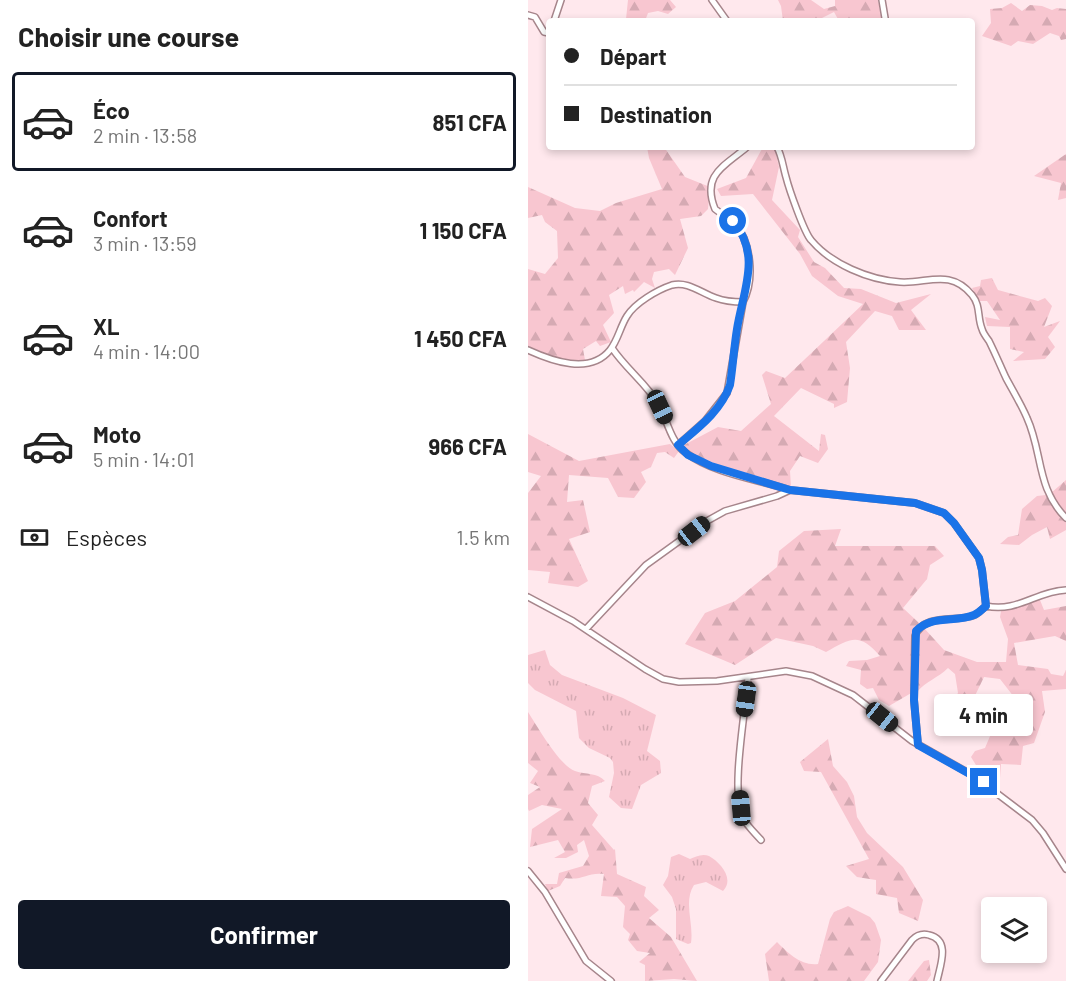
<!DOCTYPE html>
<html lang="fr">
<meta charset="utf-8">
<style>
:root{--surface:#fff;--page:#f6f6f6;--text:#222;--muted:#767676;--line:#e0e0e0;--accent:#111827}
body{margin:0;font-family:Barlow,sans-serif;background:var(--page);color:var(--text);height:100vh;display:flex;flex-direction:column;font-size:22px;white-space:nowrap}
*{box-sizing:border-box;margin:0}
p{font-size:20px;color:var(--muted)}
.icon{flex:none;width:33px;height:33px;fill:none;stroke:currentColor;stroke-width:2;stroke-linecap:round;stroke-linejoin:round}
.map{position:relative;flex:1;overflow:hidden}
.details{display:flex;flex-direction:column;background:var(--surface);width:528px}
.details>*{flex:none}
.top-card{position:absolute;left:18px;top:18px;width:429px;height:132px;border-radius:6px;box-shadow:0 3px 9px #0003;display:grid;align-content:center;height:132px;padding:0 18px;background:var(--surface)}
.tools{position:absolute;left:453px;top:897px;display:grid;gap:12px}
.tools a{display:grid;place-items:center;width:66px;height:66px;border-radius:6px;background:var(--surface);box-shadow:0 3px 9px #0003;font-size:30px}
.end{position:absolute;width:27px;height:27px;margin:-14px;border:8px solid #1a73e8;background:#fff;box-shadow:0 0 0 3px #fff}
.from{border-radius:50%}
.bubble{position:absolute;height:42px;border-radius:6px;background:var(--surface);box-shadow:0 3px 9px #0003;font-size:20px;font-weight:700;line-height:42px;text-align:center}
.car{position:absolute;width:18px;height:36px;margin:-18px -9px;border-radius:8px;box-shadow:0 0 4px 2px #0007;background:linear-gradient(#222 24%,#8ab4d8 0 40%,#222 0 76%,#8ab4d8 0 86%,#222 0)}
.top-card b{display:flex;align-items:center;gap:21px;height:57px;font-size:22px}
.top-card b+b{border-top:2px solid var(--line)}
.top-card i{width:15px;height:15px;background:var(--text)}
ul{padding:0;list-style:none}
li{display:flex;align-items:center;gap:18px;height:99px;margin:0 12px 9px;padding:0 6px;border:3px solid transparent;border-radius:6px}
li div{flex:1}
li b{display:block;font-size:22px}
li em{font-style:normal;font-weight:700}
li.active{border-color:var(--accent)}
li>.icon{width:54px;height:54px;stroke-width:1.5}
h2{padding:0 18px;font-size:27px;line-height:72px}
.pay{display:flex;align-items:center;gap:15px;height:66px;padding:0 18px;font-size:22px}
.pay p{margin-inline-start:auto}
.primary-button{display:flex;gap:12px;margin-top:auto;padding:12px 18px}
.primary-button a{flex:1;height:69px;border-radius:6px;background:var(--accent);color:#fff;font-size:24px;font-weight:700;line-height:69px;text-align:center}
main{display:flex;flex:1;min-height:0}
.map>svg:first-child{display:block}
.grass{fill:url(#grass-tufts)}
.forest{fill:url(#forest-firs)}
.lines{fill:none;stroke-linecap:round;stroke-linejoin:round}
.minor-casing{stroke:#a6858b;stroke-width:8}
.minor{stroke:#fff;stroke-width:5}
.route{stroke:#1a73e8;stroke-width:8}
</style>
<main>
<section class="details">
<h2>Choisir une course</h2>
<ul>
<li class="active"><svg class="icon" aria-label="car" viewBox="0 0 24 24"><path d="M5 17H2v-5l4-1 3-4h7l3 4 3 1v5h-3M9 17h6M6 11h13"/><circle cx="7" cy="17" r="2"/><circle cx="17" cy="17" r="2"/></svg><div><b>Éco</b><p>2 min · 13:58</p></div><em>851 CFA</em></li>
<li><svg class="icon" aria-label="car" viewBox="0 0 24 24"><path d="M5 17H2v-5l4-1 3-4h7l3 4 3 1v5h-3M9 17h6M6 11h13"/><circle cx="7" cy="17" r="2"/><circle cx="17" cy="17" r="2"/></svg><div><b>Confort</b><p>3 min · 13:59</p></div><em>1 150 CFA</em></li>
<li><svg class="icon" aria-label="car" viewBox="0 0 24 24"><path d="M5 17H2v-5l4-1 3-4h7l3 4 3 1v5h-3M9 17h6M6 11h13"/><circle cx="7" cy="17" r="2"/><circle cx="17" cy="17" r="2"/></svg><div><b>XL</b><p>4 min · 14:00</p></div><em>1 450 CFA</em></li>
<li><svg class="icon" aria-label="car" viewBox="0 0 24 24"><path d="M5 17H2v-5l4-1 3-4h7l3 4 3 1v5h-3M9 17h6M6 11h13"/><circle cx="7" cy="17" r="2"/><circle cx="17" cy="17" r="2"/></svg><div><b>Moto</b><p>5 min · 14:01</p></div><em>966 CFA</em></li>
</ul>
<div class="pay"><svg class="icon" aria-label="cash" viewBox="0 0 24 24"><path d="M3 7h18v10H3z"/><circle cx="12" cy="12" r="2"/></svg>Espèces<p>1.5 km</p></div>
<div class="primary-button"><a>Confirmer</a></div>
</section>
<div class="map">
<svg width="538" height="981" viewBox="0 0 538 981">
<defs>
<pattern id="grass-tufts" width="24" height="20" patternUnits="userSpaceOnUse" patternTransform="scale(1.5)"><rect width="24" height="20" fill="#f8c6d0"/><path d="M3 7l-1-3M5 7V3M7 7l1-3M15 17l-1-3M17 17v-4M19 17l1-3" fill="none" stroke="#d5aab3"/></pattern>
<pattern id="forest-firs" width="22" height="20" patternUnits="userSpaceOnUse" patternTransform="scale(1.5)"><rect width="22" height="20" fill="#f8c6d0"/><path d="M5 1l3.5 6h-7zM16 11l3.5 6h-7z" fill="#d5aab3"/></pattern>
</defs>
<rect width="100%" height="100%" fill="#ffe8ed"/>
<path class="grass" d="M17 650 22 665 34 675 95 698 128 715 119 751 132 761 133 773 113 785 104 809 93 808 81 797 86 773 85 762 82 758 61 748 51 738 48 711 7 690 0 683V655Z
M151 854 162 859C167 857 174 853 181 856 192 862 207 879 195 891L178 882 166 885C155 902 166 923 163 943L160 944 148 939V909L144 897 135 885 140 876 143 857Z"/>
<path class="forest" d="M100 0H142L148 7 140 14 130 11 120 13 117 21 98 19Z
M250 0H283L296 9 307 6V0H350L354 21H311L306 12 290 20 255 21 253 6Z
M483 3 494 11 502 5 514 6 524 10 529 8 538 9V39L533 40 531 36 522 33 505 44 490 41 483 46 454 36 463 23 462 9 474 8Z
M119 147H136L157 177 182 187 180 209 173 216 152 219 160 248 147 275 141 269 126 272 124 279 127 288 116 282 106 292 105 290 97 294 95 286 81 295 86 313 75 325 83 342 72 346 68 341 55 349 57 360H34L0 346V269L17 274 30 258 29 231 17 222 14 215 0 218V187L47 208 72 211 88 203 134 189 121 158Z
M235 147H242L247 150 251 167 244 200 272 230 270 237 286 262 297 268 316 288 333 289 368 303 403 294 383 310 398 330H371L364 316 347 311 318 342 322 368 319 402 306 408V404L273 388 246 416 291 451 293 434 297 435 300 449 290 463 272 456 262 471 263 487 205 471 160 452 156 445 190 427 213 431 243 404 234 375 238 371 257 378 335 304 310 296 284 276 272 254 225 194 193 196 189 189 218 178Z
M538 154V198L530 200 533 183 506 176Z
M464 278 470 290 510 301 517 298 524 306 516 327 532 321 520 337 527 347 517 359 485 361 496 352 482 349V327L459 326 457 317 472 320 459 301H452L444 288 452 286 453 280Z
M0 434 51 461 142 444 151 451 146 458 137 452 129 453 123 467 113 472 118 482 106 498 90 497 80 478 41 475 39 502 55 500 62 532 41 539 60 581 50 587 20 583 22 572 0 570V493L13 476 0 472Z
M538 480V514L530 506 523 493Z
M518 495 538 522V530L522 539 519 527 504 535 491 545 472 544 480 537 490 535 494 509 509 496Z
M313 529 307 546H407L416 556 402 565 399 579 375 608 391 623 384 635 385 692 361 706 351 700 345 688 339 689 332 684 333 670 318 666 321 661 339 660 352 656C331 632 323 638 298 652L285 646 248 638 207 665 157 644 177 613 207 601 249 567 251 551 276 531Z
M512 600 516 610 538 606V641L527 636 486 643 490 665 520 669 523 674 535 676 538 670V689L514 691 517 712 506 743 495 746 493 765 473 764 472 778 451 770 443 757 447 751 457 748 471 715 486 697 472 679 456 677 443 704 413 736 407 725 430 693 427 674 420 668C410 678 398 681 389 692V636L396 628 416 650 449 662H478L480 639 472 617 473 611Z
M0 712C9 726 32 766 47 771 58 775 69 772 77 781L64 786 60 803 70 815 64 825 86 850 87 849 89 874 118 887 116 896 131 910 121 918 143 937 169 981 146 979 117 981V965L111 962 122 953 109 951 100 940 102 934 95 927 97 906 89 897 73 896 76 874C59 872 55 881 37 878L32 886 20 891 17 884H29L31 873 55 866 61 856 56 840 49 845 50 852 38 858H26L37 852 30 840 2 847 4 829 34 809 14 805 1 811 0 809V795L12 787 2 783 10 771 0 763Z
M300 739 305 766 319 782 326 796 329 817 339 833 375 867 395 900 390 921 371 913 369 898 348 894V880L329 877 318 866 341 859 293 772 276 771 272 762Z
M320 906 342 917 347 923 353 940 350 962 336 981H241L237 954 249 942C260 953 273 966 290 964L302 919 306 912Z
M401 960 403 975 399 981H380L396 961Z"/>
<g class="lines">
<g class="minor-casing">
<path id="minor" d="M184 0 199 21
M354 0 357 18
M0 15 7 17 16 32 21 33
M26 21 33 0
M249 147C254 156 255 167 258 177 261 189 276 232 283 240 303 264 341 280 372 282 399 284 422 268 444 295 453 306 449 317 454 329 455 333 458 337 461 341 467 353 472 365 478 378 485 391 493 404 499 418 515 453 508 488 538 518
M84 348C98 369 118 383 131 405 139 420 143 443 158 453 187 474 228 479 262 490
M0 350C24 361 62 375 82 350 90 340 92 327 99 316 107 303 129 290 144 285 160 281 173 293 188 298 196 301 206 302 215 302 227 279 223 243 207 223 201 217 193 214 187 209 173 174 197 166 219 147
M150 445 177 421 199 393 215 302
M0 597 45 621 117 669 135 679 151 682 189 681 258 671 284 676 325 695 384 741 446 776 504 820 515 833 538 869
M58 629 118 565 179 521 197 511 249 496 262 490 387 503 416 513 426 523 451 558 454 570 458 606C489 613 509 591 538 590
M220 678C218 709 202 792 215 818 219 826 227 833 233 840
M390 745 386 700 387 636C396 612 430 623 447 615 451 613 454 609 458 606
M0 871 17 892 58 961 83 981
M353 981 384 940C389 935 394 933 401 935 423 940 412 966 409 981"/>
</g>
<use href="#minor" class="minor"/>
</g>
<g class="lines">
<path class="route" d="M205 221C234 255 215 291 209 329 206 347 205 366 202 385 193 411 170 428 150 445L160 455 183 466 262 490 387 503 416 513 426 523 451 558 454 570 458 606C454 609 451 613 446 615 428 623 404 614 388 631L386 700 390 745 456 782"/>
</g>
</svg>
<div class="tools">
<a><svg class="icon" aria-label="layers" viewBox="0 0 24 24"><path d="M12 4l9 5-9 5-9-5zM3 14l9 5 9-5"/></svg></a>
</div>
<i class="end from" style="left:205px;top:221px"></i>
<i class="end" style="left:456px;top:782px"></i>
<div class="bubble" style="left:406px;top:694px;width:99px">4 min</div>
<i class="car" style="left:132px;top:407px;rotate:155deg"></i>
<i class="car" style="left:166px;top:531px;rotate:52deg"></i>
<i class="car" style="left:218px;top:699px;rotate:188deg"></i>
<i class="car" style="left:354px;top:717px;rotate:129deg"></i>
<i class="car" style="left:213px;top:808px;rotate:355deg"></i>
<div class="top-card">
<b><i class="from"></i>Départ</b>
<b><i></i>Destination</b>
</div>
</div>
</main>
